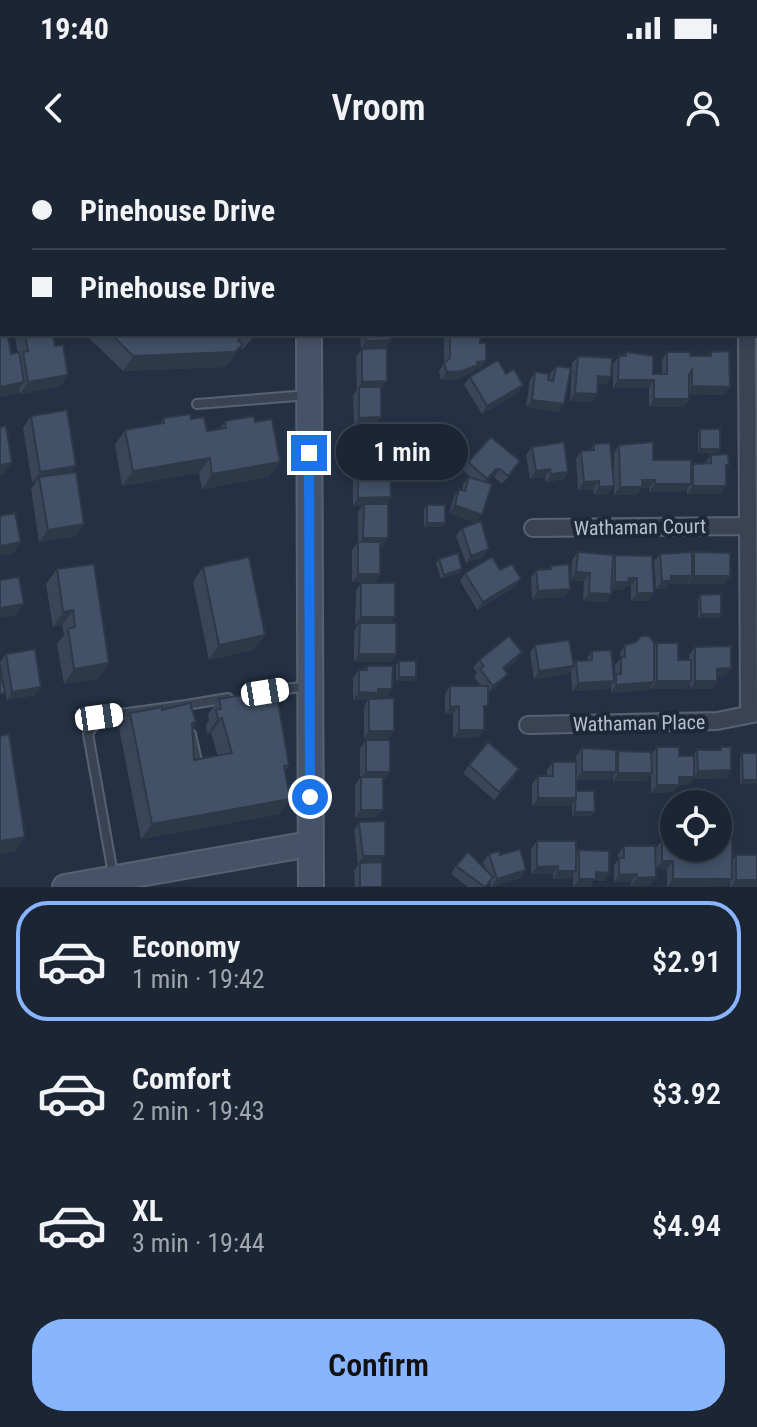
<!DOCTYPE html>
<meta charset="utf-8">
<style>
:root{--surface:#1b2533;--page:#28313f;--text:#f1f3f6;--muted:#a0a5ac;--line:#39424e;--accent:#89b5ff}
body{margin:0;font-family:"Roboto Condensed",sans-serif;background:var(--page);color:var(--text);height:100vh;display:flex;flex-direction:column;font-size:30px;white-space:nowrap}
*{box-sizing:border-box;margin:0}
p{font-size:26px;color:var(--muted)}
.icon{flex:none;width:44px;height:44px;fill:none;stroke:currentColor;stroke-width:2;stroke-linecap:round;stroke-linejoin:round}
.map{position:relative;height:727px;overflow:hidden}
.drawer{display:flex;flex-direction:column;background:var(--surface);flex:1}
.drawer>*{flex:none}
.top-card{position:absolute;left:0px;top:0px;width:758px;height:176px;box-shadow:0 4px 12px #0003,0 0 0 2px var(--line);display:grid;align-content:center;height:176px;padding:0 32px;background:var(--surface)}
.tools{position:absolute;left:660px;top:630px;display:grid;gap:16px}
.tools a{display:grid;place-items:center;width:72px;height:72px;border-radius:50%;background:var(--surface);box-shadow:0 4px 12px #0003,0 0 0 2px var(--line);font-size:40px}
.end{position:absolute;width:36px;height:36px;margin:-18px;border:10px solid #1a73e8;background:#fff;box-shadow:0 0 0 4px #fff}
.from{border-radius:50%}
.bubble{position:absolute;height:56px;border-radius:28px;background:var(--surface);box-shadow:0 4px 12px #0003,0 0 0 2px var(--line);font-size:26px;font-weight:600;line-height:56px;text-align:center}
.car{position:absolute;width:24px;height:48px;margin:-24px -12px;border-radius:10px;box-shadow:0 0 6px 2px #0007;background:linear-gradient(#fff 24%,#345 0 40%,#fff 0 76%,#345 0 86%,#fff 0)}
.top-card b{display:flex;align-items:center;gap:28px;height:76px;font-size:30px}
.top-card b+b{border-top:2px solid var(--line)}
.top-card i{width:20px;height:20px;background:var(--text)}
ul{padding:14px 0 0;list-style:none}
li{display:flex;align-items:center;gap:24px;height:120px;margin:0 16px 12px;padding:0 16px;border:4px solid transparent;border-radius:32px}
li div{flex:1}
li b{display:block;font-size:30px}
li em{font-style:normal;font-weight:600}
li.current{border-color:var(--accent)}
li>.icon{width:72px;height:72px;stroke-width:1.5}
.action{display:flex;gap:16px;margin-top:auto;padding:16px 32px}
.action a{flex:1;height:92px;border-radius:32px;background:var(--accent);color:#111;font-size:32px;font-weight:600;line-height:92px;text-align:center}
.status{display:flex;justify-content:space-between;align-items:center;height:56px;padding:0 40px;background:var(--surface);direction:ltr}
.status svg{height:22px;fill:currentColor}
header{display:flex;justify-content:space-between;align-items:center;height:104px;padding:0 32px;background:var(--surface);font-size:36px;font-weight:600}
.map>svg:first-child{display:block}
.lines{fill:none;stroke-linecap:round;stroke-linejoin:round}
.lane-casing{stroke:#576171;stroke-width:12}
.street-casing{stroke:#576171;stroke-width:20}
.secondary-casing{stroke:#576171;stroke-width:28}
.lane{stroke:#394354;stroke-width:8}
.street{stroke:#394354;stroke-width:16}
.secondary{stroke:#465267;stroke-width:24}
.wall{fill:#394659}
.shaded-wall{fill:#2e3948}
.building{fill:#425167;stroke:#2e3948;stroke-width:2}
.route{stroke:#1a73e8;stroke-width:10}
.labels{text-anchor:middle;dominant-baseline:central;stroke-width:8;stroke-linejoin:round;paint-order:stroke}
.street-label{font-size:20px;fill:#b6bfcd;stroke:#1d2839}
</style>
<div class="status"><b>19:40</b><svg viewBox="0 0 49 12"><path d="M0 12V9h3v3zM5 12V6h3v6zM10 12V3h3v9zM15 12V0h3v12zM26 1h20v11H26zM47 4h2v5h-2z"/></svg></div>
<header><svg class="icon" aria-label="back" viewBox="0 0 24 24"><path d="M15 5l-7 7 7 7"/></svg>Vroom<svg class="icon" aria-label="person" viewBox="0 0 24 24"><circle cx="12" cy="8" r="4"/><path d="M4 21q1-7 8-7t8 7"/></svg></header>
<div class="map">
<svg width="757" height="727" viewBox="0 0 757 727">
<rect width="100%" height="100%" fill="#243144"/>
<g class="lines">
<g class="lane-casing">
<path id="lane" d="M197 244 308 235
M266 532 307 526
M186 545 228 538
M191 574 197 601
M113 714 88 574 99 557 186 545 187 549"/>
</g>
<g class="street-casing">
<path id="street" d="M744 0V2
M747 174 749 554
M533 368 746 366
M528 565 717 561 757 553"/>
</g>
<g class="secondary-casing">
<path id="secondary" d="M309 0V2
M309 174 311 727
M65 727 310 684"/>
</g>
<use href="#lane" class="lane"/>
<use href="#street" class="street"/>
<use href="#secondary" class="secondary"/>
</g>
<path class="wall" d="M0 173 11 194 18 193 15 178 18 174H53L55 186 68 215 60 226 20 234 19 230 16 234 0 237Z
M88 174H256L243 189 240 188 232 199 224 207 123 211 88 177Z
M360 174H391V180L385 188 381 229V257L376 264 374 302 352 303V272L357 265 354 266 353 235 357 230 356 197 362 189H361Z
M444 174H481L480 183 486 201 480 209H475L472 213 456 219 441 220 439 211 444 203Z
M626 192 653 214H662V200L667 192 690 196H708L711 192 724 235 689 234V239L684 247H649V228H613V204L619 196H623Z
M578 196 611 217 606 224H598L597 234 592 242 570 241 572 203Z
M556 206 564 244 559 252 526 247 530 220 535 212 549 220 550 214Z
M470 217 518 233 482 254 464 225Z
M31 256 72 312 76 376 39 382 31 329 35 323H32L23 268Z
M163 258 191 259 207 271 220 269 225 261 269 317 202 329 199 313 122 326 115 285 125 270 160 264Z
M700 269 720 289 718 293H698V273Z
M594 284 608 334 594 335 593 329 578 330 576 299 581 291 590 290Z
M619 285 653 300 691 306 693 304 705 303 711 295 726 309 721 334H687V329L685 331 649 332V328H641L636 335H614V293Z
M532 287 568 312 563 319 546 322 545 317 530 319 526 295Z
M468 302 515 309 502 324 494 317H491L449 353 454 337 459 329 462 330 463 325 469 317 471 318 463 310Z
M358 304 391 337 386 344 383 386H380V414L375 422H352V390L358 382V352L363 345 353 346V312Z
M427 345 445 363 442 367H424V349Z
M462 368 483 397 466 403 456 376Z
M578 392 613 397 615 395 654 433 649 441H631V426H626L623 430H611V434L606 442 583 441 584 421 571 420 572 400Z
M694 392 730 416 724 424H688V422L687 424H669L665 429H656L654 401 660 394H692Z
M439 399 460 413 441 419 436 403Z
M551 406 565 437 532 439 531 418 536 410 549 409Z
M203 407 265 475 254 490 209 500 193 422Z
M57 409 99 518 64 524 57 484 64 475 62 465 53 467 46 424Z
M500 410 521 419 515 427 477 450 460 421 465 413Z
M361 423 395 457 391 463 396 494 391 502H354V471L358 465H355L356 431Z
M700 435 719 458H698V439Z
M657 483 678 500H689V495L695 487 731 508 725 516H717L712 529H690V523L686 529H651V527L649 530 611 533V525L608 529 572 531 571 510 568 514 534 519 530 493 535 485 573 505 576 501 586 500 592 491 614 518 615 516V505L620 499V493L625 485 654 487Z
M522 492 517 500 504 510 502 521 488 533 484 551V570L478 577 453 578V554H445V534L450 526H481L474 517 477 512 473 508 479 500Z
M6 494 35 535 7 540 0 502Z
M399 501 413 521H396V505Z
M367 506 387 537H375L374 539 388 579H364V547L368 540H353V518L359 510H363Z
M242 532 289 605 285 611 280 654 141 679 119 568 130 553 162 550 196 562 192 568 194 600 218 596 211 573 207 574 206 565 209 560 208 554 219 539 239 536Z
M366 580 390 612 385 620H383L377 657 355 658V625L360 618V588Z
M657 587 679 596H693L697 590H719L721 587 731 610 726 618 693 619 688 625H678L673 632 651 633V613L646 621H613V616L610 620H576V596L582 588 616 594 618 591 651 595Z
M742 593 757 624H740V597Z
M553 602 576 631 592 656H572V643L570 646H532V624L538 616H547V610Z
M469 605 514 617 494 640 463 613Z
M359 662 381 702 382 727H355L354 710 359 704H358L354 670Z
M662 680 695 699 703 698 704 688H718L732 701 736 695 757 727H730V721L726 726 667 727V709H656V688Z
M537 681 576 694 579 690 604 721 594 720 590 727H573V715L571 718 553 719V714H531V689Z
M624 686 651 725 631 726V722H614V706L618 699V694Z
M489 694 500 695 526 710 520 718 491 727 490 722 486 727H468L451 714 456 706 486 710 483 702Z"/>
<path class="shaded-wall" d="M11 0H24L23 2H6Z
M244 174 235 186 243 184 232 199 224 207 123 211 133 196 238 181Z
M391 180 385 188 361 189 366 181Z
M486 201 480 209H475L472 213 456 219 441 220 447 212 477 202Z
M68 215 60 226 20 234 28 222Z
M598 216 611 217 606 224H593Z
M618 220H654L649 228H613Z
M387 221 381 229 359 227 357 230 362 222Z
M24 222 16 234 0 237V227Z
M523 225 518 233 482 254 487 246Z
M692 226 730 227 724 235 687 234Z
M575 233 597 234 592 242 570 241Z
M654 239H689L684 247H649Z
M532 240 564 244 559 252 526 247Z
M381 257 376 265 354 266 359 258Z
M700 289H720L718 293H698Z
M380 294 374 302 352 303 358 295Z
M210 298 199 313 122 326 133 311Z
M280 302 269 317 202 329 212 314Z
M12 303 3 315H0V305Z
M76 306 68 317H39L35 323H32L40 312Z
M496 309H500L494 317H491L482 327Z
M550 309 545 317 530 319 536 311Z
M568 312 563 319 546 322 551 314Z
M642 320H655L649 328H641L636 335H614L620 327Z
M599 321 593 329 578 330 584 322Z
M655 324H691L685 331 649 332Z
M614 326 608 334 594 335 599 327Z
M693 326H726L721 334H687Z
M391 337 385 345 353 346 358 338Z
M455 345 482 355 476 363 449 353Z
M427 363H445L442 367H424Z
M84 364 76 376 39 382 48 370Z
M363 378H388L383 386H358Z
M21 382 13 394 0 396V386Z
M489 389 483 397 466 403 471 396Z
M462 409 460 413 441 419 444 415Z
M576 412 590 413 584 421 571 420Z
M358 414H380L375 422H352Z
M671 416H692L687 424H669L665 429H656L662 421Z
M694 416H730L724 424H688Z
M629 418H637L631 426H626L623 430H610L615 422Z
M521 419 515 427 477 450 483 442Z
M570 429 565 437 532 439 538 431Z
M589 433 611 434 606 442 583 441Z
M637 433H654L649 441H631Z
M24 444 16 455 0 458V448Z
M73 450 62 465 53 467 63 452Z
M701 454H721L719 458H698Z
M361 457H395L389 465 360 463 358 465H355Z
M265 475 254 490 209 500 219 485Z
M522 492 517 500 497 516 503 508Z
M359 494H396L391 502H354Z
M109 503 99 518 64 524 74 509Z
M574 506 568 514 534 519 539 511Z
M731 508 725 516 712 517 717 509Z
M508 514 502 521 487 534 493 526Z
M399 517H416L413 521H396Z
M614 521 608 529 572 531 578 523Z
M657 521H691L686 529H651Z
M695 521H717L712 529H690Z
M654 522 649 530 611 533 616 525Z
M41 527 35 535 7 540 12 532Z
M378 529H392L387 537H375L372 540H353L359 532Z
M459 546 453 554H445L450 547Z
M222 558 211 573 207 574 218 559Z
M459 570H484L478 577 453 578Z
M369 571H394L388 579H364Z
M731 610 726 618 693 619 688 625H678L673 632 651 633 657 625 679 617H693L698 611Z
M366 612H390L385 620H360Z
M582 612H616L610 620H576Z
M618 613H652L646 621H613Z
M743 620H757V624H740Z
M538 638H576L570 646H532Z
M290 639 280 654 141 679 152 664Z
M361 650H383L377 657 355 658Z
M575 652H595L592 656H572Z
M25 677 15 692 0 694V681Z
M363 696H385L380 704H358Z
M662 701H673L667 709H656Z
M558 706 553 714H531L537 707Z
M526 710 520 718 491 727 497 719Z
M558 711H576L571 718 553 719Z
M596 712 609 713 604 721 594 720 590 727H573L579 719Z
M637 714 631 722H614L619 715Z
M656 717 651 725 631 726 637 718Z
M673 719H732L726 726 667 727Z
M736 720H757V727H731Z"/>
<path class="building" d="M0 0H11L7 2H2V9H0Z
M99 0H258L261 2H97Z
M360 0H389V2H360Z
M513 0H534V2H513Z
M583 0H611V2H583Z
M631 0H649V2H631Z
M667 0H682V2H667Z
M694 0H726V2H694Z
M536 1 568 2H536Z
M0 13 2 18V58H0Z
M2 63V109L0 110V64Z
M0 115H2V139L0 140Z
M0 173 8 174 11 194 19 192 24 222 0 227Z
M25 174H53L55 186 63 185 68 215 28 222 23 192 28 191Z
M111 174H243L238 181 243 184 235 192 133 196Z
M366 174H391V180L366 181Z
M450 174H481L480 183H486V201L477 202 478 205 462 211 447 212 444 203 450 198Z
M387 188V221L362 222V189Z
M729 191 730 227 692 226V210L689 215V239H654V220H618L619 196H626V192L653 196V214H667V192H690V196H711V192Z
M578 196 612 198 611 217 598 216 597 234 575 233Z
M498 200 506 214 514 209 523 225 487 246 470 217Z
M556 206 571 208 564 244 532 240 535 212 549 214 548 220 553 221Z
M359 227H381V257L359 258Z
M67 250 76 306 40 312 31 256Z
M190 254 191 259 204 257 207 271 226 268 225 261 254 256 255 262 272 259 280 302 212 314 210 298 133 311 125 270 164 263 163 258Z
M358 264H380V294L358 295Z
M6 266 12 303 0 305V267Z
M700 269H720V289H700Z
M491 277 520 301 508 316 500 309H496L487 319 468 302Z
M564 282 568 312 551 314 550 309 536 311 532 287Z
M653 282V300H691V324H655V320H642V327H620L619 285Z
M610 283 614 326 599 327V321L584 322 581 291 594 290V284Z
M728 294 729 305H726V326H693V304L711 303V295Z
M358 304H390L391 337 358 338Z
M76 312 84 364 48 370 39 317Z
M469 317 492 324 482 355 455 345 459 329 465 331Z
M364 344H388V378H363Z
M427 345H445V363H427Z
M15 353 21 382 0 386V356Z
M481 361 489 389 471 396 462 368Z
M358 382H380V414H358Z
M578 392 613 395 611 434 589 433 590 413 576 412Z
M692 392V416H671V421H662L660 394Z
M694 392 730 393V416H694Z
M458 393 462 409 444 415 439 399Z
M615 395 652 396 654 433H637V418H629L628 422H615Z
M249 397 265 475 219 485 203 407Z
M492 397 500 410 512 404 521 419 483 442 465 413Z
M94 404 109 503 74 509 68 469 75 467 73 450 63 452 57 409Z
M569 404 570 429 538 431 536 410 551 409V406Z
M19 417 24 444 0 448V420Z
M361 423H395V457H361Z
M721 434V454H701L700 435Z
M360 463H396V494H359Z
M509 476 522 492 503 508 508 514 493 526 480 509 484 506 479 500Z
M641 476H649L654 482V522L616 525V514H621V497H625V485L636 482Z
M569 480 574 506 539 511 535 485Z
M657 483H678V500H691V521H657Z
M731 486V508L717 509V521H695V487Z
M35 489 41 527 12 532 6 494Z
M611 490 614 521 578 523 576 501 592 500V491Z
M399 501H416V517H399Z
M367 506H393L392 529H378V533L359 532V510H367Z
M0 509 5 533 0 534Z
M275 526 289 605 284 606 290 639 152 664 130 553 162 547V550L190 543 196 562 192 563 194 600 232 593 222 558 218 559 216 550 221 549 219 539 243 535 242 532Z
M450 526H488V546H484V570H459V546L450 547Z
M394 538V571H369V539Z
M9 574 25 677 0 681V576Z
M366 580H390V612H366Z
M488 582 519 609 499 632 469 605Z
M657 587H679V596H694V617H679V625H657Z
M721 587H731V610L698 611 697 590H721Z
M582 588 616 590V612H582Z
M618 591 651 592 652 613H618Z
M742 593H757V620H743Z
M553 602H576V638H538V616H553Z
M361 617H383V650H361Z
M576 631H594L595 652H575Z
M385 661V696H363L359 662Z
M662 680H674V688H695V699L709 698V688H718V681H732V719H673V701H662Z
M537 681H576V711H558V706L537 707Z
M624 686H655L656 717 637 718V714L619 715V698H624Z
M520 689 526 710 497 719 489 694 499 691 500 695Z
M579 690 609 691V713L596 712V719H579Z
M468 692 493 717 485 727 456 706Z
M736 695H757V720H736Z
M382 702V727H360V703Z"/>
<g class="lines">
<path class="route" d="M309 293 310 637"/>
</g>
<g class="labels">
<g class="street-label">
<text transform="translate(640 367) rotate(-1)">Wathaman Court</text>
<text transform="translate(639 563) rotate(-1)">Wathaman Place</text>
</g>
</g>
</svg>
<div class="tools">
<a><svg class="icon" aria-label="locate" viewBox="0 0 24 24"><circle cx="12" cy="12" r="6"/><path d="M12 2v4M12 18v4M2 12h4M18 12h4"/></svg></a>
</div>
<i class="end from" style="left:310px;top:637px"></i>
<i class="end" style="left:309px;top:293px"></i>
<div class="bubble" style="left:336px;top:264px;width:132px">1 min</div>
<i class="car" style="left:265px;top:532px;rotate:81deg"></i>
<i class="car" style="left:99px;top:557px;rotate:82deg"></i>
<div class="top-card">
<b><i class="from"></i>Pinehouse Drive</b>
<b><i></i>Pinehouse Drive</b>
</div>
</div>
<section class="drawer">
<ul>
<li class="current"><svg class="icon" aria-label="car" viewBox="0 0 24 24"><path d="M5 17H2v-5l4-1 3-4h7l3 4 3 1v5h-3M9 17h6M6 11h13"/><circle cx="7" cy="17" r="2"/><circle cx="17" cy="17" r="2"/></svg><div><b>Economy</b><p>1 min · 19:42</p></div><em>$2.91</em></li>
<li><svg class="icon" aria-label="car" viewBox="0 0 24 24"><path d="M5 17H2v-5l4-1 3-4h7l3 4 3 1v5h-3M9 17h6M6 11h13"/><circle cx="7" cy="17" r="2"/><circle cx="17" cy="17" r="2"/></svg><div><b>Comfort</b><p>2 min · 19:43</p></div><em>$3.92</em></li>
<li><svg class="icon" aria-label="car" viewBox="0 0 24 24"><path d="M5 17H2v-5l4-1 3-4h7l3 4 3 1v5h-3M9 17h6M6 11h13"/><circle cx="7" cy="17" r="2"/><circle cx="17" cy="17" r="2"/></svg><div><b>XL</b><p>3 min · 19:44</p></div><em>$4.94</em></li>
</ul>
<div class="action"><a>Confirm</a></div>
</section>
